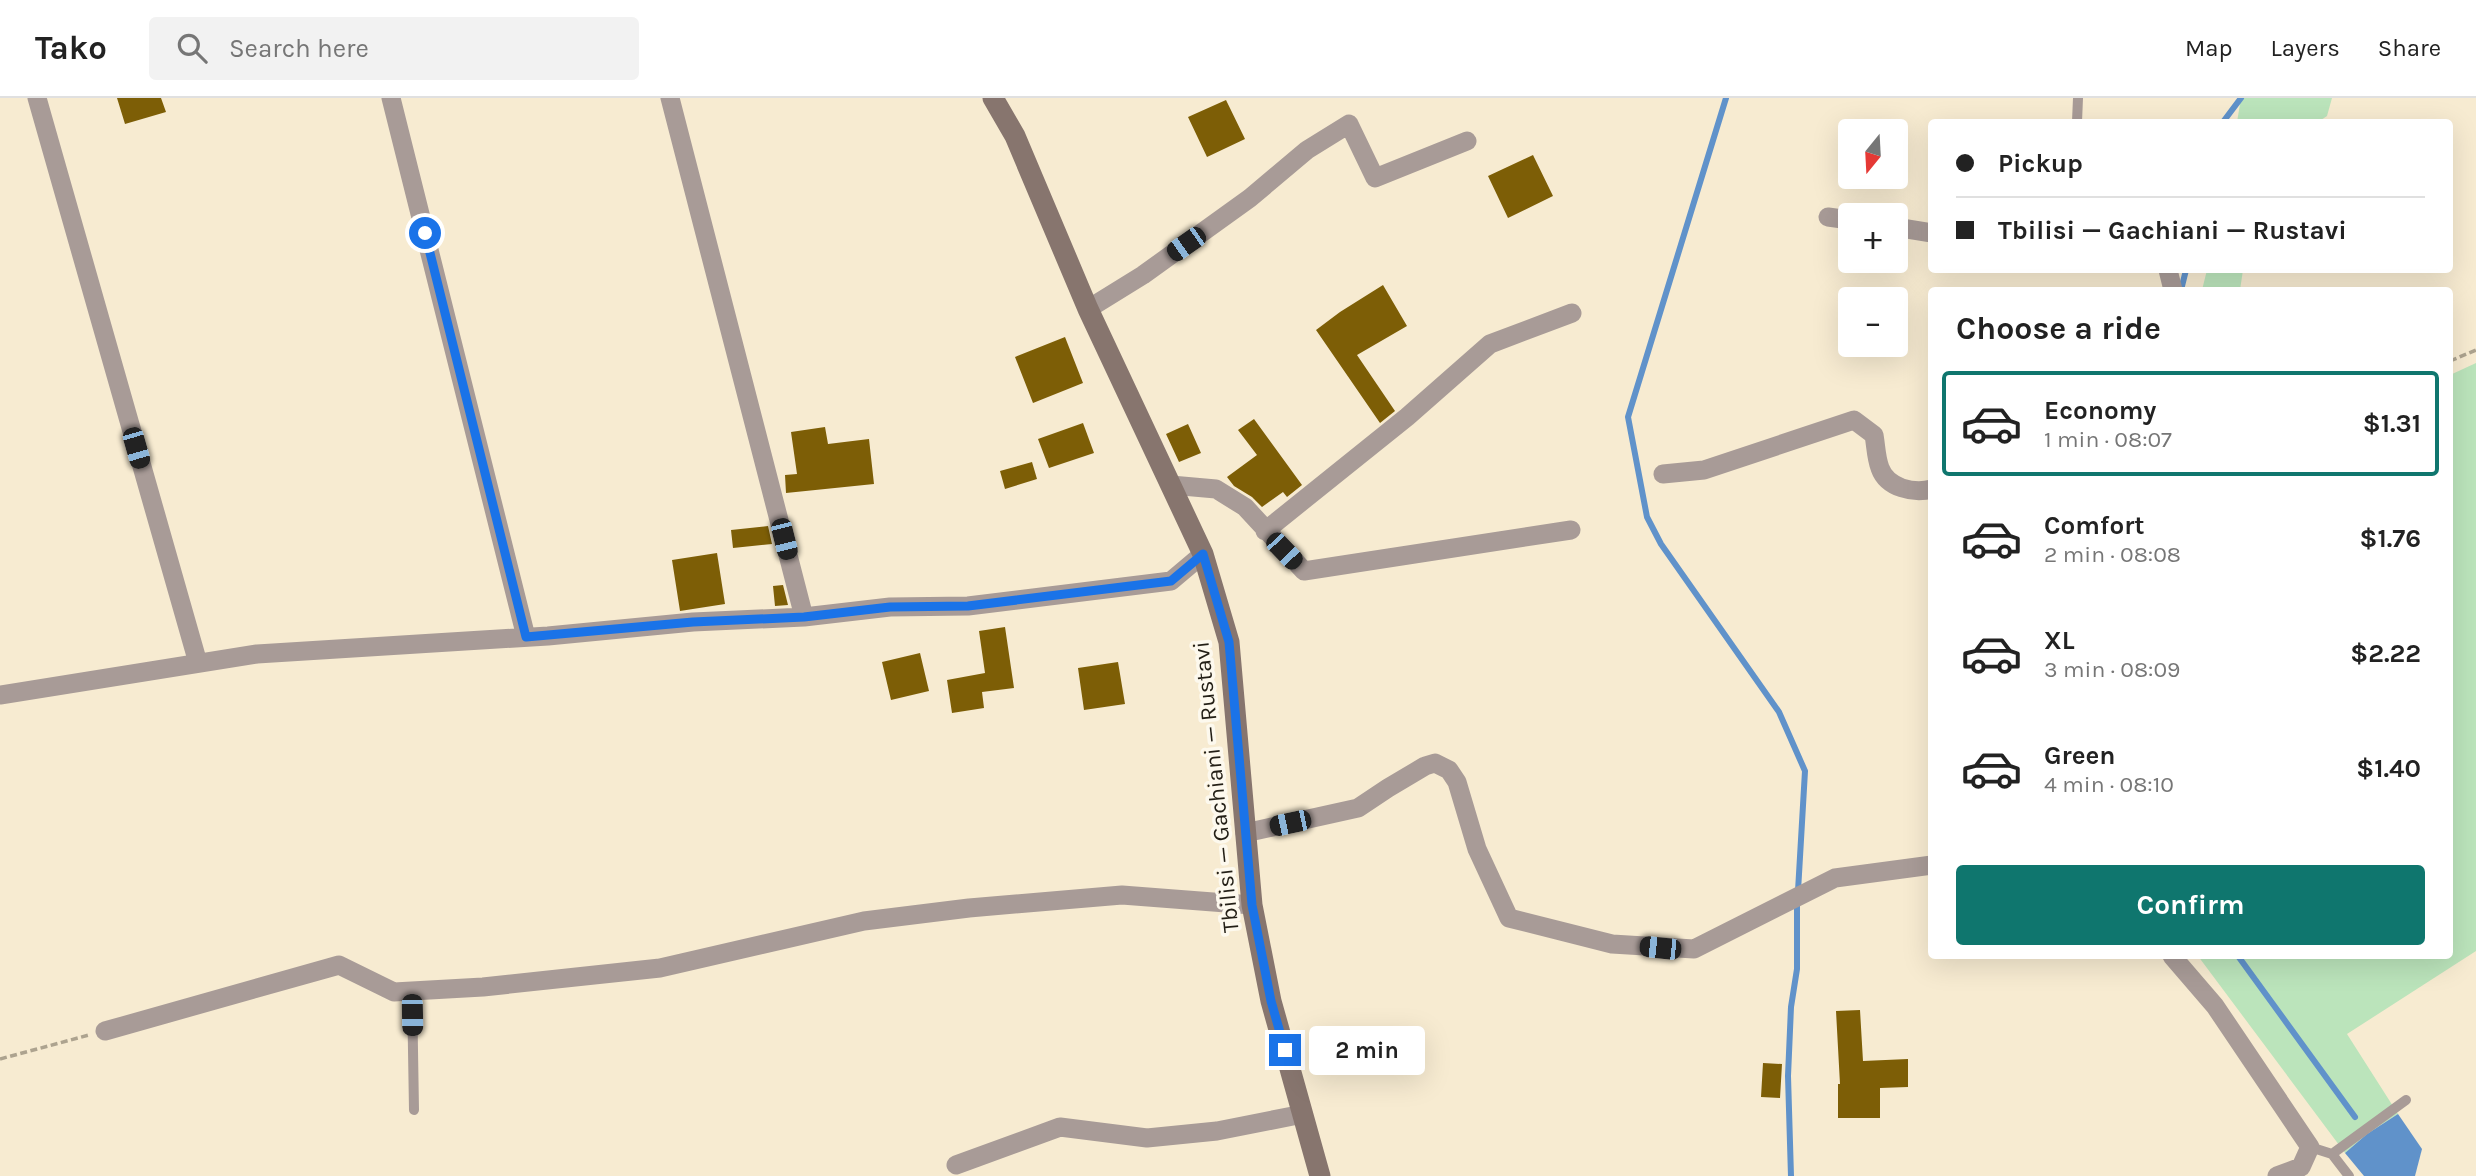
<!DOCTYPE html>
<meta charset="utf-8">
<style>
:root{--surface:#fff;--page:#f2f2f2;--text:#222;--muted:#767676;--line:#e0e0e0;--accent:#0f766e}
body{margin:0;font-family:Karla,sans-serif;background:var(--page);color:var(--text);height:100vh;display:flex;flex-direction:column;font-size:26px;white-space:nowrap}
*{box-sizing:border-box;margin:0}
p{font-size:23px;color:var(--muted)}
.icon{flex:none;width:38px;height:38px;fill:none;stroke:currentColor;stroke-width:2;stroke-linecap:round;stroke-linejoin:round}
.map{position:relative;flex:1;overflow:hidden}
.side{position:absolute;left:1928px;top:189px;width:525px;height:672px;display:flex;flex-direction:column;background:var(--surface);border-radius:7px;box-shadow:0 7px 28px #0002}
.side>*{flex:none}
.banner{position:absolute;left:1928px;top:21px;width:525px;height:154px;border-radius:7px;box-shadow:0 7px 28px #0002;display:grid;align-content:center;height:154px;padding:0 28px;background:var(--surface)}
.needle{width:46px;rotate:198deg}
.tools{position:absolute;left:1838px;top:21px;display:grid;gap:14px}
.tools a{display:grid;place-items:center;width:70px;height:70px;border-radius:7px;background:var(--surface);box-shadow:0 7px 28px #0002;font-size:35px}
.end{position:absolute;width:32px;height:32px;margin:-16px;border:9px solid #1a73e8;background:#fff;box-shadow:0 0 0 4px #fff}
.from{border-radius:50%}
.bubble{position:absolute;height:49px;border-radius:7px;background:var(--surface);box-shadow:0 7px 28px #0002;font-size:23px;font-weight:700;line-height:49px;text-align:center}
.car{position:absolute;width:21px;height:42px;margin:-21px -10px;border-radius:9px;box-shadow:0 0 5px 2px #0007;background:linear-gradient(#222 24%,#8ab4d8 0 40%,#222 0 76%,#8ab4d8 0 86%,#222 0)}
.banner b{display:flex;align-items:center;gap:24px;height:66px;font-size:26px}
.banner b+b{border-top:2px solid var(--line)}
.banner i{width:18px;height:18px;background:var(--text)}
ul{padding:0;list-style:none}
li{display:flex;align-items:center;gap:21px;height:105px;margin:0 14px 10px;padding:0 14px;border:4px solid transparent;border-radius:7px}
li div{flex:1}
li b{display:block;font-size:26px}
li em{font-style:normal;font-weight:700}
li.selected{border-color:var(--accent)}
li>.icon{width:63px;height:63px;stroke-width:1.5}
h2{padding:0 28px;font-size:32px;line-height:84px}
.button{display:flex;gap:14px;margin-top:auto;padding:14px 28px}
.button a{flex:1;height:80px;border-radius:7px;background:var(--accent);color:#fff;font-size:28px;font-weight:700;line-height:80px;text-align:center}
header{display:flex;align-items:center;gap:42px;box-sizing:border-box;height:98px;padding:0 35px;background:var(--surface);border-bottom:2px solid var(--line)}
header strong{font-size:33px}
nav{display:flex;gap:38px;margin-inline-start:auto;font-size:24px}
.search{width:490px;height:63px;background:var(--page);display:flex;align-items:center;gap:18px;box-sizing:border-box;padding:0 24px;border-radius:7px;color:var(--muted);font-size:26px}
.map>svg:first-child{display:block}
.green{fill:#bbe4bb}
.water{fill:#6092ca}
.lines{fill:none;stroke-linecap:round;stroke-linejoin:round}
.stream{stroke:#6092ca;stroke-width:6}
.building{fill:#7d5e06}
.path{stroke:#ada38f;stroke-width:3.5;stroke-dasharray:7 3.5;stroke-linecap:butt}
.lane{stroke:#a89b97;stroke-width:10}
.street{stroke:#a89b97;stroke-width:19}
.secondary{stroke:#87756e;stroke-width:21}
.route{stroke:#1a73e8;stroke-width:9}
.labels{text-anchor:middle;dominant-baseline:central;stroke-width:7;stroke-linejoin:round;paint-order:stroke}
.street-label{font-size:23px;fill:#231f16;stroke:#fdf9ee}
</style>
<header>
<strong>Tako</strong>
<div class="search"><svg class="icon" aria-label="search" viewBox="0 0 24 24"><circle cx="10" cy="10" r="6"/><path d="M15 15l6 6"/></svg>Search here</div>
<nav><a>Map</a><a>Layers</a><a>Share</a></nav>
</header>
<div class="map">
<svg width="2476" height="1078" viewBox="0 0 2476 1078">
<rect width="100%" height="100%" fill="#f7ebd1"/>
<path class="green" d="M2241 0H2332L2327 18 2318 24H2237Z
M2207 172H2243L2240 192H2202Z
M2476 265V853L2347 936 2398 1016 2367 1036 2345 1055 2198 858H2450V277Z"/>
<path class="water" d="M2398 1016 2422 1051 2415 1078H2364L2345 1055 2367 1036Z"/>
<g class="lines">
<path class="stream" d="M1726 0 1628 319 1647 419 1661 446 1779 614 1805 673 1798 793
M2223 24 2241 0
M2181 192 2186 172
M2238 858 2355 1019
M1791 1078 1788 978 1791 909 1797 871V804"/>
</g>
<path class="building" d="M117 0H161L166 14 125 26Z
M1226 2 1245 41 1207 59 1188 19Z
M1533 57 1553 98 1508 120 1488 78Z
M1383 187 1407 228 1357 257 1395 313 1380 325 1316 232 1340 214Z
M1065 239 1083 285 1033 305 1015 259Z
M1254 321 1302 387 1287 399 1283 394 1262 409 1252 399 1234 388 1227 379 1257 357 1238 332Z
M1083 325 1094 355 1049 370 1038 341Z
M1188 326 1201 355 1179 364 1166 336Z
M825 329 828 346 869 341 874 386 786 395 785 377 797 376 791 334Z
M1032 364 1037 381 1005 391 1000 373Z
M768 428 772 446 733 450 731 432Z
M717 455 725 506 680 513 672 462Z
M783 487 788 507 775 508 773 488Z
M1005 529 1014 590 982 594 984 610 952 615 947 582 985 575 979 533Z
M920 555 929 593 891 602 882 564Z
M1118 564 1125 606 1084 612 1078 570Z
M1860 912 1863 963 1908 961V989L1880 990V1020H1838V986H1840L1836 913Z
M1763 965 1782 966 1780 1000 1761 999Z"/>
<g class="lines">
<path class="path" d="M2450 263 2476 252
M0 961 89 937"/>
<path class="lane" d="M2077 24 2078 0
M412 893 414 1012
M2310 1049 2332 1056 2406 1002
M2332 1056 2349 1078"/>
<path class="street" d="M37 0 198 565
M391 0 526 539
M670 0 804 519
M1828 119 1850 122
M1895 129 1932 135
M2168 172 2173 192
M1088 211 1143 177 1250 100 1307 52 1349 26 1375 80 1467 43
M1663 376 1704 372 1854 322 1874 337C1876 348 1876 360 1880 370 1887 390 1914 396 1932 391
M1171 387 1216 391 1245 409 1304 473 1571 432
M1265 433 1407 319 1490 246 1572 215
M0 597 257 556 548 538 693 524 804 519 890 509 968 508 1171 483 1203 456
M1245 735 1358 710 1388 690 1425 668 1435 665 1449 672 1457 684 1477 751 1509 820 1612 846 1694 851 1835 780 1932 767
M2172 858 2215 908 2310 1049 2301 1069 2277 1078
M105 933 339 867 394 894 483 889 660 870 864 823 969 810 1122 797 1252 807
M956 1067 1060 1029 1147 1040 1217 1033 1303 1016"/>
<path class="secondary" d="M993 0 1015 38 1088 211 1203 456 1229 544 1252 807 1271 903 1320 1078"/>
</g>
<g class="lines">
<path class="route" d="M425 135 526 539 693 524 804 519 890 509 968 508 1171 483 1203 456 1229 544 1252 807 1271 903 1285 952"/>
</g>
<g class="labels">
<g class="street-label">
<text transform="translate(1216 689) rotate(-96)">Tbilisi — Gachiani — Rustavi</text>
</g>
</g>
</svg>
<div class="tools">
<a><svg class="needle" viewBox="-14 -14 28 28"><path d="M0-13l5 13h-10z" fill="#e53935"/><path d="M0 13l5-13h-10z" fill="#767676"/></svg></a>
<a>+</a>
<a>−</a>
</div>
<i class="end from" style="left:425px;top:135px"></i>
<i class="end" style="left:1285px;top:952px"></i>
<div class="bubble" style="left:1309px;top:928px;width:116px">2 min</div>
<i class="car" style="left:1186px;top:146px;rotate:235deg"></i>
<i class="car" style="left:136px;top:350px;rotate:164deg"></i>
<i class="car" style="left:784px;top:441px;rotate:166deg"></i>
<i class="car" style="left:1284px;top:453px;rotate:136deg"></i>
<i class="car" style="left:1290px;top:725px;rotate:258deg"></i>
<i class="car" style="left:1660px;top:850px;rotate:276deg"></i>
<i class="car" style="left:412px;top:917px;rotate:179deg"></i>
<div class="banner">
<b><i class="from"></i>Pickup</b>
<b><i></i>Tbilisi — Gachiani — Rustavi</b>
</div>
<section class="side">
<h2>Choose a ride</h2>
<ul>
<li class="selected"><svg class="icon" aria-label="car" viewBox="0 0 24 24"><path d="M5 17H2v-5l4-1 3-4h7l3 4 3 1v5h-3M9 17h6M6 11h13"/><circle cx="7" cy="17" r="2"/><circle cx="17" cy="17" r="2"/></svg><div><b>Economy</b><p>1 min · 08:07</p></div><em>$1.31</em></li>
<li><svg class="icon" aria-label="car" viewBox="0 0 24 24"><path d="M5 17H2v-5l4-1 3-4h7l3 4 3 1v5h-3M9 17h6M6 11h13"/><circle cx="7" cy="17" r="2"/><circle cx="17" cy="17" r="2"/></svg><div><b>Comfort</b><p>2 min · 08:08</p></div><em>$1.76</em></li>
<li><svg class="icon" aria-label="car" viewBox="0 0 24 24"><path d="M5 17H2v-5l4-1 3-4h7l3 4 3 1v5h-3M9 17h6M6 11h13"/><circle cx="7" cy="17" r="2"/><circle cx="17" cy="17" r="2"/></svg><div><b>XL</b><p>3 min · 08:09</p></div><em>$2.22</em></li>
<li><svg class="icon" aria-label="car" viewBox="0 0 24 24"><path d="M5 17H2v-5l4-1 3-4h7l3 4 3 1v5h-3M9 17h6M6 11h13"/><circle cx="7" cy="17" r="2"/><circle cx="17" cy="17" r="2"/></svg><div><b>Green</b><p>4 min · 08:10</p></div><em>$1.40</em></li>
</ul>
<div class="button"><a>Confirm</a></div>
</section>
</div>
